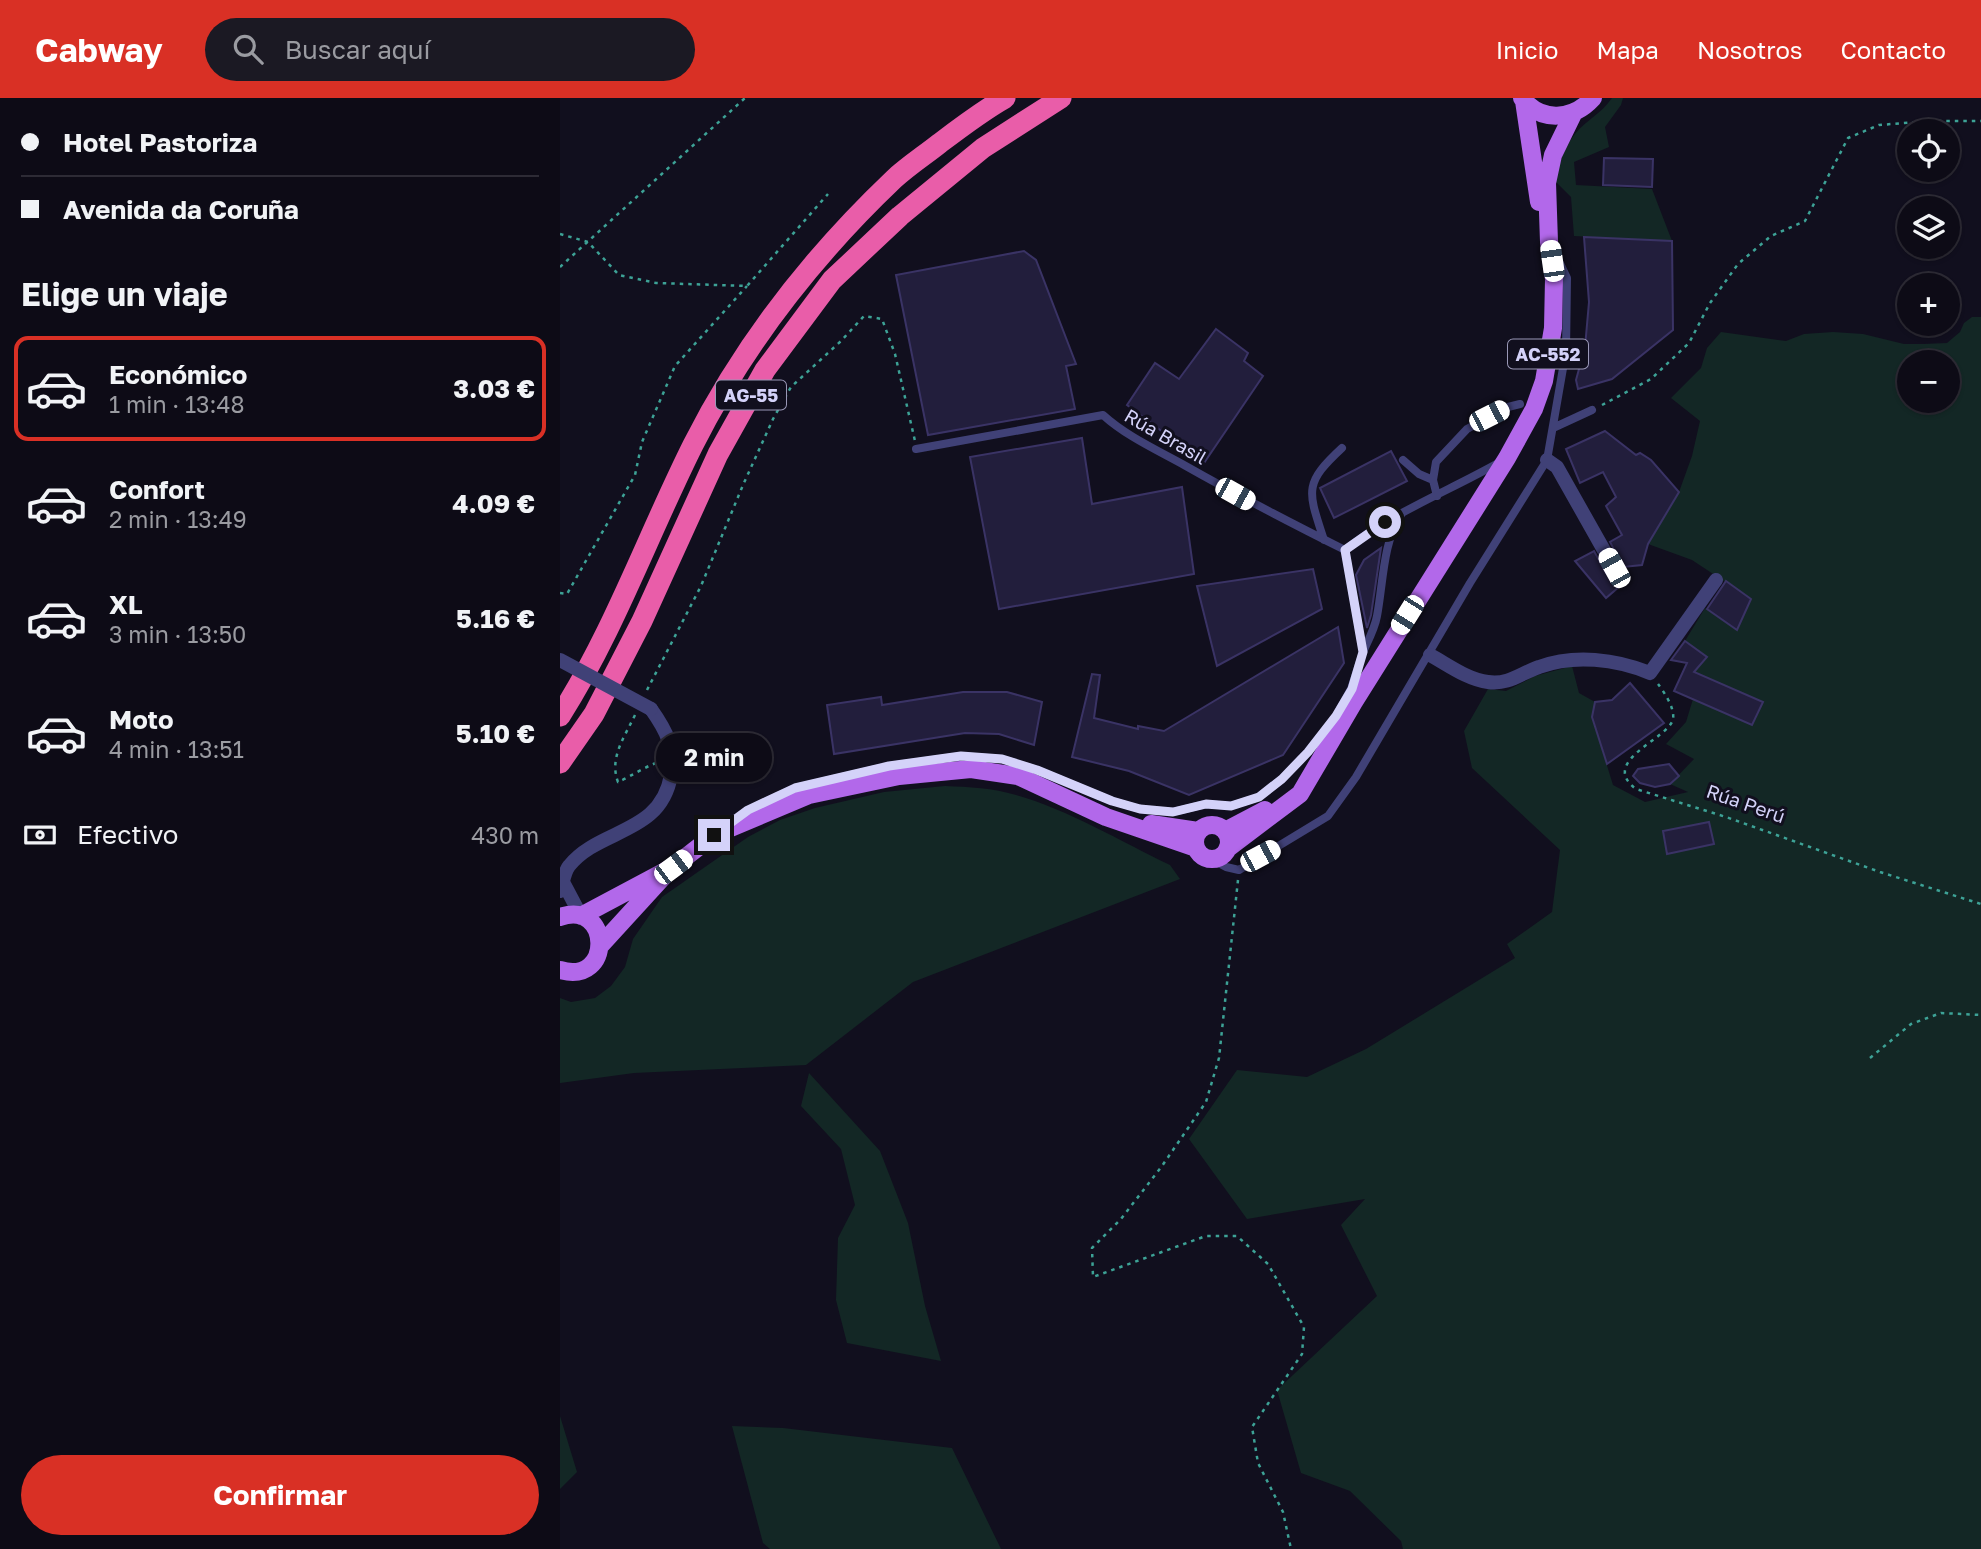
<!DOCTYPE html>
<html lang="es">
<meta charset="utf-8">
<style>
:root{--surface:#0d0b16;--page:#1b1923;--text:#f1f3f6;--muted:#9a9ba1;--line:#2d2b35;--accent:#d93025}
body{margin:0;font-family:"Golos Text",sans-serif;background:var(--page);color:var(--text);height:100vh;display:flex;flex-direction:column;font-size:26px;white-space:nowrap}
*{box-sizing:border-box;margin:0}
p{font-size:23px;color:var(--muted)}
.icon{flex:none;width:38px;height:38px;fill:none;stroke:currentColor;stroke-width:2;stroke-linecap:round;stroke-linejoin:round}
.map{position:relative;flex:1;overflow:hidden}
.sheet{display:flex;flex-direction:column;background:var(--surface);width:560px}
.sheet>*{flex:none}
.hud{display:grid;align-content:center;height:154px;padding:0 21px;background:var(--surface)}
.controls{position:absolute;left:1337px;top:21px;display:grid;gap:14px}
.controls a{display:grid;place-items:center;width:63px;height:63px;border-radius:50%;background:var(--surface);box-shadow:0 2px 5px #0004,0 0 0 2px var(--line);font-size:35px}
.end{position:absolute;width:32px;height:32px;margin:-16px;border:9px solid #d4d2f9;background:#111;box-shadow:0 0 0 4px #111}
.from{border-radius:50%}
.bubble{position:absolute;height:49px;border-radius:24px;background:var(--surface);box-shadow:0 2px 5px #0004,0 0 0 2px var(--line);font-size:23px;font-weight:700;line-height:49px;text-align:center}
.car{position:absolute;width:21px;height:42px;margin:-21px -10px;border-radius:9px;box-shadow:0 0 5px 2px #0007;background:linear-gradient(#fff 24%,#345 0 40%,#fff 0 76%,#345 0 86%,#fff 0)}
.hud b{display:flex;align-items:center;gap:24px;height:66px;font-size:26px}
.hud b+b{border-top:2px solid var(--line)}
.hud i{width:18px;height:18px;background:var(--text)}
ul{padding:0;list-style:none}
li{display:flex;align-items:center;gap:21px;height:105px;margin:0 14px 10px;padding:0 7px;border:4px solid transparent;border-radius:14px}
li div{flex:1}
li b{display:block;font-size:26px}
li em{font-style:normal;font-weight:700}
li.current{border-color:var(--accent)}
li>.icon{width:63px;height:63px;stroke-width:1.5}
h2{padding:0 21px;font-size:32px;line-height:84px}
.pay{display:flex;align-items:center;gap:18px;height:77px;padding:0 21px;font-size:26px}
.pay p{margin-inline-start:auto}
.button{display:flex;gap:14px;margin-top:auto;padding:14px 21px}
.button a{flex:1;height:80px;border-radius:42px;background:var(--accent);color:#fff;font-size:28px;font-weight:700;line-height:80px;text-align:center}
header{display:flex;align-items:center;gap:42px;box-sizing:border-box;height:98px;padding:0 35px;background:var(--accent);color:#fff}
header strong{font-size:33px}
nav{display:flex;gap:38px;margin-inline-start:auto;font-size:24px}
.search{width:490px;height:63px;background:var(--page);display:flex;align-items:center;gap:18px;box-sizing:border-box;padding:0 24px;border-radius:38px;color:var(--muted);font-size:26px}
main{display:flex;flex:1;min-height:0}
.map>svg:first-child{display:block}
.green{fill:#132725;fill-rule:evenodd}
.building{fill:#221e3c;stroke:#3a3365;stroke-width:2}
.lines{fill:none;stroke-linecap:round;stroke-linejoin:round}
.path{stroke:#3da296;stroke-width:2.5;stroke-dasharray:3.5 5;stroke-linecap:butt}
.lane{stroke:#404177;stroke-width:8}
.street{stroke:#404177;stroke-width:14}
.primary{stroke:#b268ea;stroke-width:18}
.highway{stroke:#e95da9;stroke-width:21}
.street-bridge{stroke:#404177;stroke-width:14}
.route{stroke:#d4d2f9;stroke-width:9}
.labels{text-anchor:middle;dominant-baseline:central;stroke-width:6;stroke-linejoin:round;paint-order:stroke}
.shield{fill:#110f1e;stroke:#9a98b7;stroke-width:2}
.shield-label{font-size:18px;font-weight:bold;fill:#d4d2f9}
.street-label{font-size:19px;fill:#d4d2f9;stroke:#110f1e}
</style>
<header>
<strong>Cabway</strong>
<div class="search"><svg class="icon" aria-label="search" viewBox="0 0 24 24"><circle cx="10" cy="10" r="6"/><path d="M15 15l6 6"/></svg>Buscar aquí</div>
<nav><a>Inicio</a><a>Mapa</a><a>Nosotros</a><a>Contacto</a></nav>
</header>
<main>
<section class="sheet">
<div class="hud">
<b><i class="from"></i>Hotel Pastoriza</b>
<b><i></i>Avenida da Coruña</b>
</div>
<h2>Elige un viaje</h2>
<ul>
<li class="current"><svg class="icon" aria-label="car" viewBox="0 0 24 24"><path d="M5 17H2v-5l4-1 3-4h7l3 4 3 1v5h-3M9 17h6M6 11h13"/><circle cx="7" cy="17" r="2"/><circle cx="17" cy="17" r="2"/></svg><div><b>Económico</b><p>1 min · 13:48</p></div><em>3.03 €</em></li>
<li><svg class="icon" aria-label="car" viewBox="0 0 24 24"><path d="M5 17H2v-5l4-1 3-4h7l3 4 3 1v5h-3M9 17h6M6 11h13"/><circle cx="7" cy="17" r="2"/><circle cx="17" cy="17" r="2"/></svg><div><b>Confort</b><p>2 min · 13:49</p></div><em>4.09 €</em></li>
<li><svg class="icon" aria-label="car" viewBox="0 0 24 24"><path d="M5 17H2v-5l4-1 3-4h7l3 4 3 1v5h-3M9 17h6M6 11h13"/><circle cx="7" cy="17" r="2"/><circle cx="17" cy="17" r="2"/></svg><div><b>XL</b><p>3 min · 13:50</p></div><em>5.16 €</em></li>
<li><svg class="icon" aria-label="car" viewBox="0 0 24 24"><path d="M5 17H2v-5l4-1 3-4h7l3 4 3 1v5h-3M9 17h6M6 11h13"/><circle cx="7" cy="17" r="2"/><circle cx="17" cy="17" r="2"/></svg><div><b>Moto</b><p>4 min · 13:51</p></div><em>5.10 €</em></li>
</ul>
<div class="pay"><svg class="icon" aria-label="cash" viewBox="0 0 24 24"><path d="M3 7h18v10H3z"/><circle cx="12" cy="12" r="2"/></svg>Efectivo<p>430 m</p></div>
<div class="button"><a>Confirmar</a></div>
</section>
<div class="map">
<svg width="1421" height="1451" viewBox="0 0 1421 1451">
<rect width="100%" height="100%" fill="#110f1e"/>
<path class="green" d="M1052 0H1063L1061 7 1045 29 1049 49 1014 64 1016 87 1092 91 1112 143 1014 138 1011 99 995 83C999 65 1004 50 1015 36 1026 22 1041 16 1052 0Z
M1412 219H1421V1451H843L841 1443 790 1393 741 1375 717 1292 817 1198 781 1127 805 1101 687 1121 629 1041 677 972 747 979 806 951 955 860 947 846 992 814 1000 752 912 670 904 633 928 591 946 593 975 578 1012 568 1019 595 1035 604 1032 619 1053 687 1085 704 1128 694 1110 686 1134 661 1106 646 1126 624 1133 601 1192 627 1202 604 1134 574 1147 559 1125 543 1145 510 1177 532 1191 501 1132 462 1088 446 1119 394 1132 358 1140 323 1111 300 1141 270 1147 250 1161 234 1226 243 1244 236 1273 234 1303 236 1344 246H1364L1387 245 1400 234 1404 225ZM1349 264H1388V303H1349Z
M385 688C409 689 433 690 456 697 509 712 560 743 610 767L620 781 353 884 246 967 74 975 0 985V900L11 904 35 900 51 888 65 869 73 841 102 799 188 739 220 722 255 710 324 694Z
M249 975 320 1053 348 1125 365 1208 381 1263 287 1245 276 1202 278 1140 295 1107 281 1051 241 1008Z
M0 1318 17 1374 0 1391Z
M172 1328 223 1330 392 1350 441 1451H210L203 1445Z"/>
<path class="building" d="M1044 60 1093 61 1092 89 1043 87Z
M1024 139 1112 143 1113 232 1052 281 1018 291 1016 282 1025 249 1029 204Z
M464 153 476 162 516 266 506 268 515 311 368 337 336 177Z
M656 231 688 255 684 263 703 278 644 365 567 307 595 265 619 281Z
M1045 333 1076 357 1080 355 1091 362 1119 394 1088 446 1082 467 1063 469 1050 444 1062 437 1046 408 1056 399 1043 374 1020 385 1006 351Z
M522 340 532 406 622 389 634 476 439 511 410 359Z
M831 353 847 383 774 420 760 390Z
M821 450 811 517 807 530 796 477 804 462Z
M1034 453 1046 475 1055 480 1060 488 1046 500 1015 463Z
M753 471 762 511 657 568 637 488Z
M1166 483 1191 501 1177 532 1147 511Z
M778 529 784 565 723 657 629 697 569 673 512 659 532 576 540 577 534 620 578 631V628L604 633Z
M1125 543 1147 559 1134 574 1203 604 1192 627 1114 593 1127 565 1111 562Z
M1070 585 1104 625 1047 666 1032 619 1035 604 1052 602Z
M403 594H447L482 604 474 647 439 636 405 635 274 656 267 607 321 599 322 607Z
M1109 666 1119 678 1110 686 1095 689 1080 685 1073 678 1078 671Z
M1149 724 1154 746 1107 756 1103 733Z"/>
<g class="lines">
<path class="path" d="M0 136 28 144 59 177 96 185 187 188 268 96
M0 169 185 0
M1042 307 1091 281 1129 245 1150 205 1178 166 1211 138 1245 123 1288 40 1319 27 1371 23H1421
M0 495 7 496 75 377 82 344 115 268 187 188
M1098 586C1104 594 1115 610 1113 621 1109 641 1038 663 1076 691L1166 719 1320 774 1421 806
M87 592 141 488 183 387 213 321 231 289 281 243 304 218 322 221 335 256 355 343
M75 617C64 640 49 660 58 684 70 679 89 666 100 664
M678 782 659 960 646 1004 602 1068 561 1121 532 1150 533 1179 646 1138H677L708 1166 744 1229 742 1256 692 1329 698 1365 723 1414 731 1451
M1310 960 1351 926 1381 915 1421 917"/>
<path class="lane" d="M993 330 1032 312
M356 351 543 317C566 338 597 352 624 367 677 397 731 425 785 452
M843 362 859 376 873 382
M877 398 873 382 876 364 907 331 948 309 960 306
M764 442C748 393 743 386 782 350
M785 452C831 415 889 393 940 364
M803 554C808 543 815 530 817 518 823 487 823 443 841 417
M177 721 188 712 235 690 329 668 401 658 442 661 477 672 552 703 580 711 613 714 646 706 671 708 699 699 722 681 748 654 776 618 791 591 803 554 785 452
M651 761 666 769 679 772 768 718 796 679 910 485 987 362 1006 253 1007 180 997 159"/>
<path class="street" d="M987 362 997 369 1054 470
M870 557C887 566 908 582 928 584 949 587 961 575 979 569 1014 556 1056 561 1090 575L1156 482
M3 784 21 818
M0 793C3 786 4 774 9 768 39 730 101 737 111 677 116 651 106 632 91 611"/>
<path class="primary" d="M962 0C981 25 1013 22 1033 0
M964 3 979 104
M591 726 638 733
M635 744a17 17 0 1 1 34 0a17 17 0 1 1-34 0Z
M665 733 705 712
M667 751 740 696 794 604 947 360 974 311 984 283 993 230 994 181 989 144 987 85 993 57 1013 16
M21 818 113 769 154 737 249 697 339 678 411 671 458 678 546 719 636 750
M0 819C51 801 54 888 0 872
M40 848 104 778"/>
<path class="highway" d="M0 618C54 533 88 437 133 347 183 248 254 157 334 81 348 68 365 57 380 45 401 29 422 13 445 0
M0 665 34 616 82 523 158 356 205 272 272 182 340 118 423 50 501 0"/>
<path class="street-bridge" d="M0 562 91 611"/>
</g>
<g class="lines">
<path class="route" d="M154 737 188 712 235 690 329 668 401 658 442 661 477 672 552 703 580 711 613 714 646 706 671 708 699 699 722 681 748 654 776 618 792 591 803 554 785 452 825 424"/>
</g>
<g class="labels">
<g class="shield">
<rect x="948" y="241.5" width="80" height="29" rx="5"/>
<rect x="156" y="282.5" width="70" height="29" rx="5"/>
</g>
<g class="shield-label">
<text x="988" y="256">AC-552</text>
<text x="191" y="297">AG-55</text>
</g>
<g class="street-label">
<text transform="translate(606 338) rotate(30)">Rúa Brasil</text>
<text transform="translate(1186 705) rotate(19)">Rúa Perú</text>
</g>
</g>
</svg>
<div class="controls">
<a><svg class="icon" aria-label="locate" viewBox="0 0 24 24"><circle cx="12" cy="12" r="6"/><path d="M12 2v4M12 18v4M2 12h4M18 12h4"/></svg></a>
<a><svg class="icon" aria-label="layers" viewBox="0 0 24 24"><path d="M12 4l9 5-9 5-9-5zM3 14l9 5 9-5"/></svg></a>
<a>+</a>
<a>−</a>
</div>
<i class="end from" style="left:825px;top:424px"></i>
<i class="end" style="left:154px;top:737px"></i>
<div class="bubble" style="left:96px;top:635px;width:116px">2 min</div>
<i class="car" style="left:992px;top:163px;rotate:352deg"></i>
<i class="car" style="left:929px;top:318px;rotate:63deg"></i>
<i class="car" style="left:675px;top:396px;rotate:119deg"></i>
<i class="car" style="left:1054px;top:470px;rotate:331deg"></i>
<i class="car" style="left:847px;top:517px;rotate:212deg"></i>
<i class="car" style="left:700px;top:758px;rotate:62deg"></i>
<i class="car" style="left:113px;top:769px;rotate:53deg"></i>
</div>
</main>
